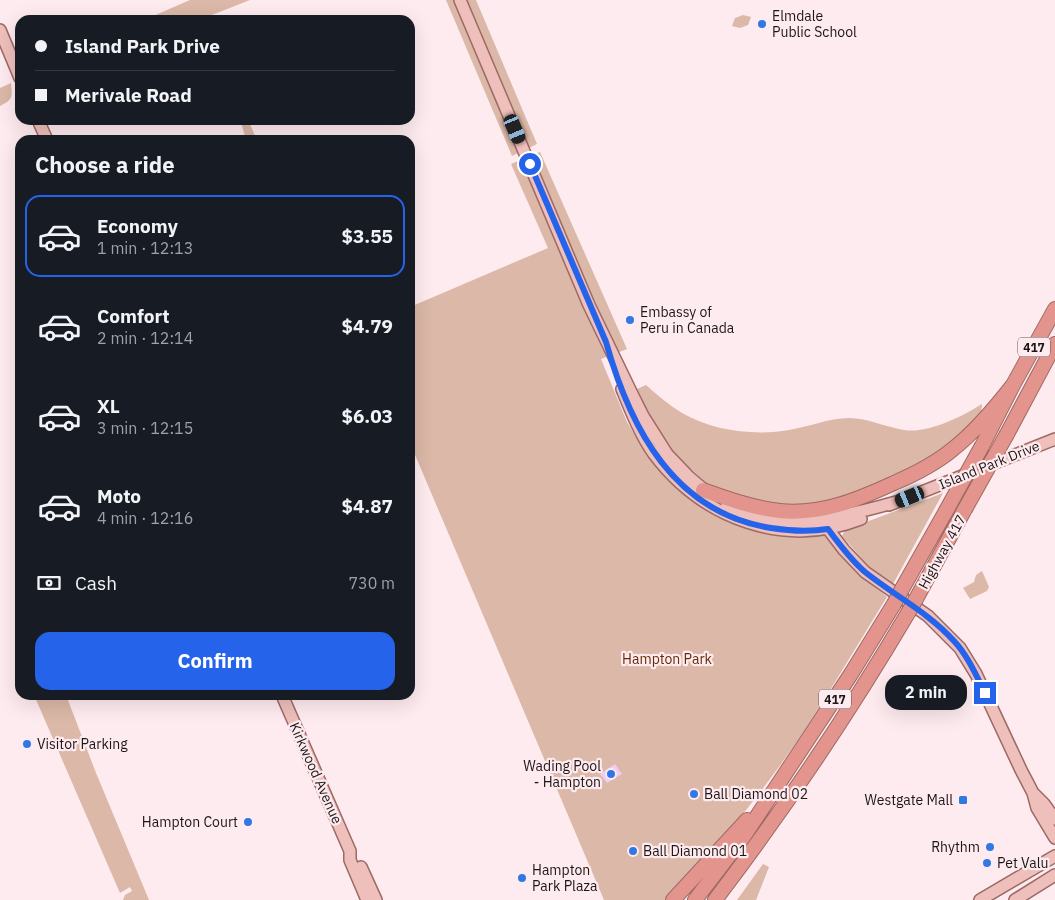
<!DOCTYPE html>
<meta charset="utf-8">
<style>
:root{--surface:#171b24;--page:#20242c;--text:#f1f3f6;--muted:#9ea1a6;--line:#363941;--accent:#2563eb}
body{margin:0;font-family:"IBM Plex Sans",sans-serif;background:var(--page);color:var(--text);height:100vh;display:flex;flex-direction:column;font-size:19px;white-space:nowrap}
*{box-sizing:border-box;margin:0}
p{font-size:16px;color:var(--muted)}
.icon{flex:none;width:28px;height:28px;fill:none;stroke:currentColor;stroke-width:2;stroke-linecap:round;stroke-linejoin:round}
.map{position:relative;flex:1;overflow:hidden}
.sheet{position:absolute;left:15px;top:135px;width:400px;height:565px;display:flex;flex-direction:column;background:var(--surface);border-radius:15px;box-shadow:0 5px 20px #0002}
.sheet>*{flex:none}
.guide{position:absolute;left:15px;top:15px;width:400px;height:110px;border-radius:15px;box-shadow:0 5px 20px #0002;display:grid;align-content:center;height:110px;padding:0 20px;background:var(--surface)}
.end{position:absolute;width:22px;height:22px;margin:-11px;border:6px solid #2563eb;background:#fff;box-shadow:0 0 0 2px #fff}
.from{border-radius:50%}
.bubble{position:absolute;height:35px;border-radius:15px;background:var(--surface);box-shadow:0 5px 20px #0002;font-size:16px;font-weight:700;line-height:35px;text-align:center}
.car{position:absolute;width:15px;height:30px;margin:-15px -8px;border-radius:6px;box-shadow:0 0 4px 1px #0007;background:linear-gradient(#222 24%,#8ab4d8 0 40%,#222 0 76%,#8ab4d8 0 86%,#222 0)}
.guide b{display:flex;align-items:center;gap:18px;height:48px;font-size:19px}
.guide b+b{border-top:1px solid var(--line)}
.guide i{width:12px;height:12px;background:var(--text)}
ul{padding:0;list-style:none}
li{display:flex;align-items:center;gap:15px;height:82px;margin:0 10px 8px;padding:0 10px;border:2px solid transparent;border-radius:15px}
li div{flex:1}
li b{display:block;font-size:19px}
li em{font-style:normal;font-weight:700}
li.active{border-color:var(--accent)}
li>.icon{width:45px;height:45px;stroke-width:1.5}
h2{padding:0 20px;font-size:22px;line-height:60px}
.pay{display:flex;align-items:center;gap:12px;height:55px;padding:0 20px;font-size:19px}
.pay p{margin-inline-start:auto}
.action{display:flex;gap:10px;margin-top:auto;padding:10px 20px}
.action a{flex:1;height:58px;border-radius:15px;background:var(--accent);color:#fff;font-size:20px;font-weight:700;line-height:58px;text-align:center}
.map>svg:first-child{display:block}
.green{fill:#dbb8a7}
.water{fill:#eeccf3}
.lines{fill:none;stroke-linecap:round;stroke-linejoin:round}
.major-casing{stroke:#9d6964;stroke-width:14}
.highway-casing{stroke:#9d6964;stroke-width:16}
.major{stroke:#eebfbb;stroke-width:11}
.highway{stroke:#e3958d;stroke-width:14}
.highway-bridge-casing{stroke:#9d6964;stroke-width:16;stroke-linecap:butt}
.highway-bridge{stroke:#e3958d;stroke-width:14}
.route{stroke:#2563eb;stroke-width:6}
.poi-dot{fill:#3278e5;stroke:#feebef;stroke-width:2}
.labels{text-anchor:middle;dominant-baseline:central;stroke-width:4.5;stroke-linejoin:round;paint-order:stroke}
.shield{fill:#feebef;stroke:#605658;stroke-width:1}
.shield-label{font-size:12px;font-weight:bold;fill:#1c1617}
.poi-label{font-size:14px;fill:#1c1617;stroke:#feebef;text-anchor:start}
.street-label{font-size:14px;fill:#1c1617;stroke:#feebef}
.park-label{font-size:14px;fill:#662c08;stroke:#feebef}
</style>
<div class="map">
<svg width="1055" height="900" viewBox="0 0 1055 900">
<rect width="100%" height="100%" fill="#feebef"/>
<path class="green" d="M190 0H250L199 20H144Z
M446 0H476L537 144 512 156Z
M743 15 751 17 748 25 740 28 732 26 735 18Z
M11 83C12 97 14 99 0 106V88Z
M245 120H248L257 140H246L241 122Z
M540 152 627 349 601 359 627 422 642 447 667 480 686 496 719 516 799 536H826L862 576 887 597C849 658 813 722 770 779 738 822 704 862 666 900H604L410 443V307L548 248 511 164Z
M646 385C657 395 669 405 682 413 713 431 755 436 789 430 809 427 828 418 849 418 868 418 885 427 904 430 928 434 963 416 982 404L981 414 949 449 853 498 782 508 711 487 670 451 646 416 635 390Z
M943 493 893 584 870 568 842 536 845 530Z
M982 571 989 587 987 591 970 599 963 588 974 582 976 575Z
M34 695H66L96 773 149 900H123L125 895 132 891 130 887 120 893Z
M763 864 769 867 756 900H737Z"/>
<path class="water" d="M615 764 622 774 607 783 600 774Z"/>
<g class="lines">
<g class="major-casing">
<path id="major" d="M460 0 589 305 633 396 643 416 667 454 689 477 709 494
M0 30 20 78
M38 120 47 140
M622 389C631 411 640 434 654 454 703 519 784 549 861 519
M727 504C785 531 837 519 896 502
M889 505 1055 439
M822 525 828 529 844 550 865 572 928 616 960 648 976 674 1021 770 1033 793 1037 808 1055 838
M282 695 350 851V860L367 900
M1034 794 1044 804 1055 819
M361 867 376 900
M980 900 1055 856
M1015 900 1055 875"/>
</g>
<g class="highway-casing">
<path id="highway" d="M1007 434 1055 344
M982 446 1013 385 1055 309
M703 490C728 499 753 508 780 511 821 515 857 500 894 483 915 474 935 464 953 449 976 431 995 408 1013 385
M902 589 946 511
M916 599 965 509
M673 900 747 820
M695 900 744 836 851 674 894 604
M715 900C785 808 849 713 908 613"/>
</g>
<use href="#major" class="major"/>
<use href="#highway" class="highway"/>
<g class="highway-bridge-casing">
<path id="highway-bridge" d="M965 509 1007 434
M946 511 982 446
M894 604 902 589
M908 613 916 599"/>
</g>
<use href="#highway-bridge" class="highway-bridge"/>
</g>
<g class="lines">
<path class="route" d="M530 164 606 342C630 428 674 513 771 528 790 531 809 532 828 529 839 544 851 560 865 572 895 596 928 612 954 641 968 656 976 675 985 693"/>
</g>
<g class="poi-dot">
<circle cx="762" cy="24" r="5"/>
<circle cx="630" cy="320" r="5"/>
<circle cx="27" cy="744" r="5"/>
<circle cx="611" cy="774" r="5"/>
<circle cx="694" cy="794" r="5"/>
<rect x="958" y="795" width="10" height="10" rx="2.5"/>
<circle cx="248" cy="822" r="5"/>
<circle cx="990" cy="847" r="5"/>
<circle cx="633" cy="851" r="5"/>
<circle cx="987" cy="863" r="5"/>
<circle cx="522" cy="878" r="5"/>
</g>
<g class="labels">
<g class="shield">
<rect x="1018" y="337.5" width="32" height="19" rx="4"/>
<rect x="819" y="689.5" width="32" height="19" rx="4"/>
</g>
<g class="shield-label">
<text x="1034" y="347">417</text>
<text x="835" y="699">417</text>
</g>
<g class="poi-label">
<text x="772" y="16">Elmdale<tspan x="772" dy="16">Public School</tspan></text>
<text x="640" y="312">Embassy of<tspan x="640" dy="16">Peru in Canada</tspan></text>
<text x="37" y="744">Visitor Parking</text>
<text x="601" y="766" text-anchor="end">Wading Pool<tspan x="601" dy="16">- Hampton</tspan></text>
<text x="704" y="794">Ball Diamond 02</text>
<text x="953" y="800" text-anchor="end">Westgate Mall</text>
<text x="238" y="822" text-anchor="end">Hampton Court</text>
<text x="980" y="847" text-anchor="end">Rhythm</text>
<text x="643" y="851">Ball Diamond 01</text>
<text x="997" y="863">Pet Valu</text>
<text x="532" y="870">Hampton<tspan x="532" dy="16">Park Plaza</tspan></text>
</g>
<g class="street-label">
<text transform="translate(989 465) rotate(-22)">Island Park Drive</text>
<text transform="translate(942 552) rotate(-61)">Highway 417</text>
<text transform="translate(316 773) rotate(66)">Kirkwood Avenue</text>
</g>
<g class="park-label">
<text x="667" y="659">Hampton Park</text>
</g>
</g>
</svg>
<i class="end from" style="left:530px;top:164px"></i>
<i class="end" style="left:985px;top:693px"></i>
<div class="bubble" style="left:885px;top:675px;width:82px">2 min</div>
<i class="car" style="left:515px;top:129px;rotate:157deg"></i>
<i class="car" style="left:910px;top:497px;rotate:248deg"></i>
<div class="guide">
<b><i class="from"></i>Island Park Drive</b>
<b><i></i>Merivale Road</b>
</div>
<section class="sheet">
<h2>Choose a ride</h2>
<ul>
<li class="active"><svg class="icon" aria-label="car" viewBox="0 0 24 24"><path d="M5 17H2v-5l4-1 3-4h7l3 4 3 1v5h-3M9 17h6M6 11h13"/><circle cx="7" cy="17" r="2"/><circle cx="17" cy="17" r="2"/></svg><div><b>Economy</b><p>1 min · 12:13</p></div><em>$3.55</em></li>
<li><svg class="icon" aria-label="car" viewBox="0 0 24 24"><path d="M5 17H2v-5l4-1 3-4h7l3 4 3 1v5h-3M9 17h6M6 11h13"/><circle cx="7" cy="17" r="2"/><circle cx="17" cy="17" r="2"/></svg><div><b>Comfort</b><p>2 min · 12:14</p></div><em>$4.79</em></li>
<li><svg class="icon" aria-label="car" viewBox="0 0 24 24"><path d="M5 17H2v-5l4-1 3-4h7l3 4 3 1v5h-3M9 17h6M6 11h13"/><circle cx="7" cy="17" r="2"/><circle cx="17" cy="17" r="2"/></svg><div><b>XL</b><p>3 min · 12:15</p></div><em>$6.03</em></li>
<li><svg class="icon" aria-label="car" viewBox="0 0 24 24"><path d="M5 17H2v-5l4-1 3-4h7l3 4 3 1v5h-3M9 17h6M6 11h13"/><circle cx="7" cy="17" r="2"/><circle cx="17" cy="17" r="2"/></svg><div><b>Moto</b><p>4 min · 12:16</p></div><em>$4.87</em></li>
</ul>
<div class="pay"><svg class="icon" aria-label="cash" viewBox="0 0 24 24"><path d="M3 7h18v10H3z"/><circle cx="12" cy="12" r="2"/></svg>Cash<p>730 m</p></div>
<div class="action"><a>Confirm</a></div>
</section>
</div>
